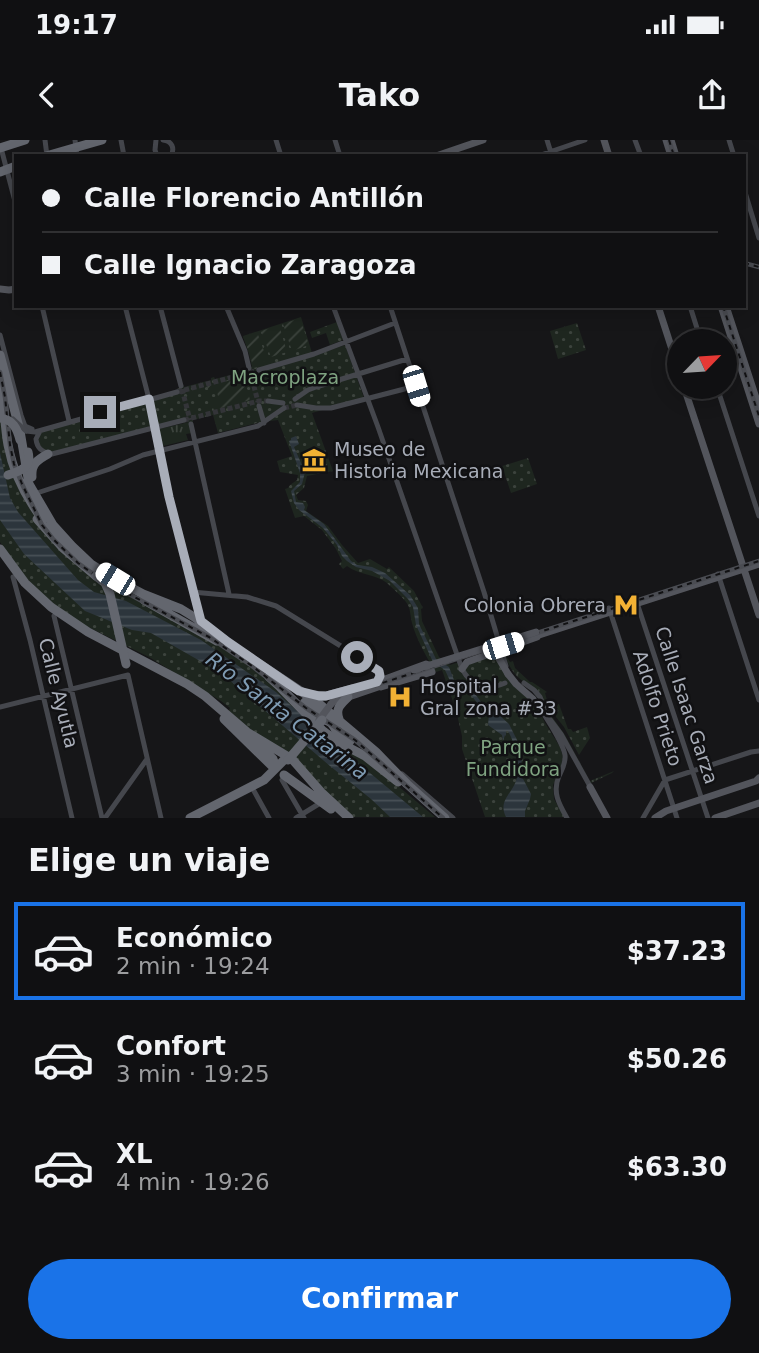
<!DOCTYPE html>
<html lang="es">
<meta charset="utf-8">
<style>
:root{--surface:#101012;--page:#1e1e20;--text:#f1f3f6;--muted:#9c9d9f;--line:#303032;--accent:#1a73e8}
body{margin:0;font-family:"DejaVu Sans",sans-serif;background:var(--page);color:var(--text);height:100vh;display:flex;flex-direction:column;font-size:26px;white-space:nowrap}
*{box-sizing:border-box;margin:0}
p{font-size:23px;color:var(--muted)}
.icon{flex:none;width:38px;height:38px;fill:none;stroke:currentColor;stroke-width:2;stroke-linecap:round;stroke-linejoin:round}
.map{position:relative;height:678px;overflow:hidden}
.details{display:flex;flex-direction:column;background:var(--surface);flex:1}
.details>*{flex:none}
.banner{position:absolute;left:14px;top:14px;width:732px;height:154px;border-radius:0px;box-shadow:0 4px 18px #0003,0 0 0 2px var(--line);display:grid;align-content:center;height:154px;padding:0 28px;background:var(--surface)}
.needle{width:46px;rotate:65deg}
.fabs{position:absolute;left:667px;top:189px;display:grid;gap:14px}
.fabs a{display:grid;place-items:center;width:70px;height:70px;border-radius:50%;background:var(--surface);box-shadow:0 4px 18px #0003,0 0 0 2px var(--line);font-size:35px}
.end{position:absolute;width:32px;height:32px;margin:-16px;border:9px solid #a8adb8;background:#111;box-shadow:0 0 0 4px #111}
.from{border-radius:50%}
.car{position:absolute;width:21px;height:42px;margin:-21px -10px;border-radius:9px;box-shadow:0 0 5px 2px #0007;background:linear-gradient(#fff 24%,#345 0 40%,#fff 0 76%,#345 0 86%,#fff 0)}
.banner b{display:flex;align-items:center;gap:24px;height:66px;font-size:26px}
.banner b+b{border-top:2px solid var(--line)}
.banner i{width:18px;height:18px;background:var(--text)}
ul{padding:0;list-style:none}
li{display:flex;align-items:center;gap:21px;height:98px;margin:0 14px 10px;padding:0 14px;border:4px solid transparent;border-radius:0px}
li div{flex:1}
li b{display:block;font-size:26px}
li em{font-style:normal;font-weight:700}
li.on{border-color:var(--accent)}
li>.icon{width:63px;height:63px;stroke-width:1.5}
h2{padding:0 28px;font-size:32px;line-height:84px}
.action{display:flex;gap:14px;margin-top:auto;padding:14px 28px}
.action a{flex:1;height:80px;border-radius:42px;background:var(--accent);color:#fff;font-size:28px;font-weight:700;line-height:80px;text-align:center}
.status{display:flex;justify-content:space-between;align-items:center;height:49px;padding:0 35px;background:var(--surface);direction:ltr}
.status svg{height:19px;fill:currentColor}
header{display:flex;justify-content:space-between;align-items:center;height:91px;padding:0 28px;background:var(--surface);font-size:32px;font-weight:700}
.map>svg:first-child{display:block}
.grass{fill:url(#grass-tufts)}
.park{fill:url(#park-dots)}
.garden{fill:url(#garden-furrows)}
.water{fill:url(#water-rules)}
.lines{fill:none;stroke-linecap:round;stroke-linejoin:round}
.secondary-tunnel{stroke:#333438;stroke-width:5;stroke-dasharray:5 2.5;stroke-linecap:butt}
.secondary{stroke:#45474d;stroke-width:5}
.primary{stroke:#53555c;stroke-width:7}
.highway{stroke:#63666e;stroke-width:9}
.rail-casing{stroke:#4a4c52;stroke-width:4.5}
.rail{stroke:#111113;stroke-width:2;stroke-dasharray:5;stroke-linecap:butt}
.secondary-bridge{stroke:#45474d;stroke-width:5}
.primary-bridge{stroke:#53555c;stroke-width:7}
.highway-bridge{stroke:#63666e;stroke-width:9}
.route{stroke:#a8adb8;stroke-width:9}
.labels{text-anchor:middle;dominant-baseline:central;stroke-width:5;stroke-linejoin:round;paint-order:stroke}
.park-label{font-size:19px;fill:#7fa381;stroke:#111113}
.poi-label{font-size:19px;fill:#a8adb8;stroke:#111113;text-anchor:start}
.street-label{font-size:19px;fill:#a8adb8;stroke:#111113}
.water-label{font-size:21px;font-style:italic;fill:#7f9bb3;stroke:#111113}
</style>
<div class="status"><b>19:17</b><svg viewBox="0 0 49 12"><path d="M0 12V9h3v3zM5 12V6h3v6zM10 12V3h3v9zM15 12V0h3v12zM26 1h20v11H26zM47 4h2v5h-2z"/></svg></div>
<header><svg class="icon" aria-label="back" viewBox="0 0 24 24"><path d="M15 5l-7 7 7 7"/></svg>Tako<svg class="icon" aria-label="share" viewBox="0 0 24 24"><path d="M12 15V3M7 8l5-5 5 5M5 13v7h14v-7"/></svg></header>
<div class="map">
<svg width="759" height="678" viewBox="0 0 759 678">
<defs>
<pattern id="grass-tufts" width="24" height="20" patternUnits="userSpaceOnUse" patternTransform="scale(1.75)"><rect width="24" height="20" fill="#1e261f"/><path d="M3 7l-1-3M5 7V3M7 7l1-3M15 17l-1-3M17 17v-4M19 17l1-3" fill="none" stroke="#3c433d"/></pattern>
<pattern id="park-dots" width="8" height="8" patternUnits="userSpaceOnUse" patternTransform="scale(1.75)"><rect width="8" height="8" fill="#1e261f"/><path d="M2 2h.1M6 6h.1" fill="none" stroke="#3c433d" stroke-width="1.8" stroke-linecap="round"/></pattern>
<pattern id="garden-furrows" width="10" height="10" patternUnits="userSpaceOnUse" patternTransform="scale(1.75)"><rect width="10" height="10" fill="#1e261f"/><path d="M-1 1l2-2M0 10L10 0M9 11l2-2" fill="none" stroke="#3c433d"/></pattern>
<pattern id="water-rules" width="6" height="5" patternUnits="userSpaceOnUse" patternTransform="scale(1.75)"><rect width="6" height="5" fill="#2c353c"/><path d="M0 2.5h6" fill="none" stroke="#485056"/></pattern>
</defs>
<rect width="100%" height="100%" fill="#161618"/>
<path class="grass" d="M189 282 192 293 186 294 188 300 163 306 159 289Z
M504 512 510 522 513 521 515 528 530 542H532L547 552 545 553 551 575 565 595 590 641 614 631 612 633 591 643 569 604 528 544C514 537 509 527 504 512Z"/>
<path class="park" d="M301 177 313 216 345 205 364 258 312 273 333 331 307 336 304 348 296 355 298 360 306 361 308 365 306 371 328 386 342 405 358 423 370 419 387 429 389 427 414 451 423 468 421 469 422 481 439 517 450 525 459 522 461 526 493 515 536 564 545 583 560 607 563 617 561 627 553 645 554 659 564 677H485L462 609V596L456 570 442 530 436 532C427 519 416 498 412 483 410 475 411 469 406 462 401 455 393 449 387 443 375 434 359 435 347 426L343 429 339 424 342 421 336 409 322 390 304 376 295 378 285 349 288 348 290 345 297 340 298 335 280 332 277 321 292 316 278 280 261 282 218 293 213 275 193 280V282L189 284 188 282 157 285 151 260 178 253 177 249 179 248V246L183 245 184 247 211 240V238L214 237 215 239 245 231V229L252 227 249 214 243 196Z
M337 182 343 200 330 205 326 193 312 198 310 192Z
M577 183 586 210 558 219 550 191Z
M0 242 4 297 37 374 108 444 210 498 257 529 273 541 304 578 367 620 435 677H352L263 599 228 572 230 568 221 561 149 517 84 485 61 470 34 447 11 419 0 402Z
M147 261 153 286 52 312 45 311 38 303 41 292Z
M528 318 537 344 511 353 502 326Z
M559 564 568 589H571L573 592 587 587 590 598 579 615 564 587 556 577 552 567Z"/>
<path class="garden" d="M300 178 309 205 292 211 283 184Z
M279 185 287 212 271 217 261 191Z
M257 192 267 219 258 227 253 228 250 214 243 197Z
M244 237 250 260 214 270 213 268 219 260 217 252 213 249 211 251 208 249 207 246Z"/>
<path class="water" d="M296 296 299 304 294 307 305 332 302 344 294 351 296 362 303 363 305 367 304 370 324 384 351 421 357 425 372 427 385 433 410 455 418 468 419 484 436 519 449 527 454 540 473 551 484 566 499 575 509 584 517 600 522 617 521 635 531 654 530 659 525 671V677H506C498 661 511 655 516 641 521 624 516 606 508 591H506V596L505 595 503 601 502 595 488 585 489 574 482 569 471 555 451 543 445 530 433 522 416 485 413 467 408 459 390 441 372 431 356 427 347 421 342 416 337 405 323 388 299 370 294 363 291 351 300 342V333L289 301 291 300V298Z
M0 313 10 358 18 372 78 440 94 452 126 461 201 500 276 552 317 589 423 677H390L371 659 330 626 221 533 151 493 132 490 85 471 24 414 0 380Z"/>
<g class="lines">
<path class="secondary-tunnel" d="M250 231 258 262
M182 249 190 280
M177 252 259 230
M284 268 297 265
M184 280 259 261H268"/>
<path class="secondary" d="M45 0 47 16
M75 0 77 16
M121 0 124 16
M156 0 155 10 157 16
M163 0C172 1 175 8 171 16
M276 0 281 16
M335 0 340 16
M547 0 552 16
M635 0 641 16
M729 0 734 16
M1 8 16 65
M538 16 585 0
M744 49 759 98
M42 166 69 281
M125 166 149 259 169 357 201 481
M160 166 181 246
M226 166 245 211 249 228
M333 166 378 287 462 529C472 547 487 551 505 543
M390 166 484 452 506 526
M690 166 701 201
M0 195 21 275 25 286 32 289
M259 230 314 214 395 183
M717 247 759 376
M295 259 308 250 316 247 407 219
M268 261 283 263
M297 265 316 268H331L416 246
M259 266 264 283
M191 284 229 454
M26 291 35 292 177 252
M40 291 36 299C37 308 41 311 50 314
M48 315 184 280
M37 353 110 329 143 315 258 286 284 268
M718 434 759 560
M13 437 30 500 72 678
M192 452 247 457 276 466 378 529 380 536 377 542
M637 463 708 678
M609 468 677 678
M54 476 102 678
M524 543 534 550 540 557 549 578 561 594 591 648
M532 558C541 568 563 603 565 615 566 623 562 630 559 636 552 652 559 664 567 678
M0 567 128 535 161 678
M402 634 453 678
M282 640 304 678
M254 651 269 678
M105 678 147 619
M296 678 322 662
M643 678 665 640 751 612 759 611"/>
<path class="primary" d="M604 0 609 16
M666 0 671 16
M671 0 676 16
M436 16 483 0
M0 149 9 150 16 149
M658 166 679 231
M721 166 759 284
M726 166 759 267
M684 247 759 475
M533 497 759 424
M462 529 467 522 537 497
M508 534 516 544 533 559
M377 542 426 524 429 525 432 532 381 547
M346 558 384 545
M331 564C344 550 362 546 380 541
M590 647 607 678
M655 678 666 671 756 641 759 638
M715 678 759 663"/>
<path class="highway" d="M0 8 25 0
M46 16 102 0
M0 32 16 26
M0 215 20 291 29 344 53 385 72 406 91 424 115 439 143 454 181 469 194 477 234 507 317 562 376 612 407 644 445 678
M1 238C4 260 4 283 8 305 13 332 27 359 43 380
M32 337C31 324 37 320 48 314
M37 379 63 408 96 436
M0 409 25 443 51 467 88 492 187 544 205 556 247 592 292 619 321 652 349 678
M144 460 217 501
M269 537 280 547 322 590 338 602 365 616 398 642
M311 555 326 556 352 549
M306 572 302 566 305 562 319 572V580
M224 579 272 626
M339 579C335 568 341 564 348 557
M322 580C336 579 335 597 346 602L350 601 351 598 346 590
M255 601 273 619 275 625
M284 635 331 669
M190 678 264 640 286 618"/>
<g class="rail-casing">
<path id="rail" d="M669 0 674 16
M744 123 759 127
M723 166 759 276
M0 232 5 257 10 305 14 324 22 344 42 385 53 399 78 423 99 438 209 497 252 526 306 568 355 600 443 678
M373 546 759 421"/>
</g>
<use href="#rail" class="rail"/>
<path class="secondary-bridge" d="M13 279 26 291"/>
<path class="primary-bridge" d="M486 511 498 517 508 534
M414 530 536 492
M319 580 331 564"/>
<path class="highway-bridge" d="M0 278C13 280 17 288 20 300
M8 335C21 331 32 327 28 312
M96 436 105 443 110 454 126 524
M288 620 322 580"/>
</g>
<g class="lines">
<path class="route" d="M100 272 149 259 169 357 201 481 228 502 299 551 319 556H326L377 542 380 536 379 531 357 517"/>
</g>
<defs>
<g id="museum-bare" transform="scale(1.89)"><path d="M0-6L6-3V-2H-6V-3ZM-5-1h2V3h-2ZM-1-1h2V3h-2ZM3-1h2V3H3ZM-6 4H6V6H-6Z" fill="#f2b134" stroke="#111113" stroke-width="2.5" paint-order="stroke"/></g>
<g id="metro-bare" transform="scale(1.89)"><path d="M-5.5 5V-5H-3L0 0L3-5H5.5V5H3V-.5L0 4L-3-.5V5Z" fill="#f2b134" stroke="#111113" stroke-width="2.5" paint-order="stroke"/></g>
<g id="hospital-bare" transform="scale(1.89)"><path d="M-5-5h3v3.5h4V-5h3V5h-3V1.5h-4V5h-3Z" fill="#f2b134" stroke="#111113" stroke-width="2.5" paint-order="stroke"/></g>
</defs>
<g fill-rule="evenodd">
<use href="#museum-bare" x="314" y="320"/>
<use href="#metro-bare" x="626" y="465"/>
<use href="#hospital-bare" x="400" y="557"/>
</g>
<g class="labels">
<g class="park-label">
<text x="285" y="237">Macroplaza</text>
<text x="513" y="607">Parque<tspan x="513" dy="22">Fundidora</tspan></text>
</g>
<g class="poi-label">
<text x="334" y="309">Museo de<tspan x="334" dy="22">Historia Mexicana</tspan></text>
<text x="606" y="465" text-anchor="end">Colonia Obrera</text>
<text x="420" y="546">Hospital<tspan x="420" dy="22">Gral zona #33</tspan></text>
</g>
<g class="street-label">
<text transform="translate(59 553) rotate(76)">Calle Ayutla</text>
<text transform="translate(687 565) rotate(72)">Calle Isaac Garza</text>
<text transform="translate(658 568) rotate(72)">Adolfo Prieto</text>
</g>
<g class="water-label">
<text transform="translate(287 576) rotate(37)">Río Santa Catarina</text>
</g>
</g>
</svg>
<div class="fabs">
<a><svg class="needle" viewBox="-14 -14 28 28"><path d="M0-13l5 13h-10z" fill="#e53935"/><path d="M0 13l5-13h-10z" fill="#9c9d9f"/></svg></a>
</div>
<i class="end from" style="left:357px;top:517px"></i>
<i class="end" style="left:100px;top:272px"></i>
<i class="car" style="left:416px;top:246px;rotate:163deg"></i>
<i class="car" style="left:115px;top:439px;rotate:301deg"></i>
<i class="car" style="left:503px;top:506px;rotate:73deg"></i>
<div class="banner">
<b><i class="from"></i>Calle Florencio Antillón</b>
<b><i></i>Calle Ignacio Zaragoza</b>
</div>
</div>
<section class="details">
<h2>Elige un viaje</h2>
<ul>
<li class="on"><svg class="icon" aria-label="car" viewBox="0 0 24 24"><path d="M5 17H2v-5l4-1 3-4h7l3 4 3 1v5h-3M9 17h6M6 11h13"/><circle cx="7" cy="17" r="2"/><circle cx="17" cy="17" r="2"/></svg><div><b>Económico</b><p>2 min · 19:24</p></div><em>$37.23</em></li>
<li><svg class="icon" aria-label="car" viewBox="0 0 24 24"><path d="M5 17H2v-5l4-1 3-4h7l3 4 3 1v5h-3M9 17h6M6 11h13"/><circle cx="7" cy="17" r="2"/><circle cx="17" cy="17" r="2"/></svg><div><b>Confort</b><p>3 min · 19:25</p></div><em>$50.26</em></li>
<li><svg class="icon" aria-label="car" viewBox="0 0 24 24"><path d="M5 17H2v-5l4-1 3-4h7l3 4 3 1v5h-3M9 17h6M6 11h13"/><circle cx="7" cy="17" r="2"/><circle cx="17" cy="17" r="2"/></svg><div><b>XL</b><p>4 min · 19:26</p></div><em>$63.30</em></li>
</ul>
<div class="action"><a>Confirmar</a></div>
</section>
